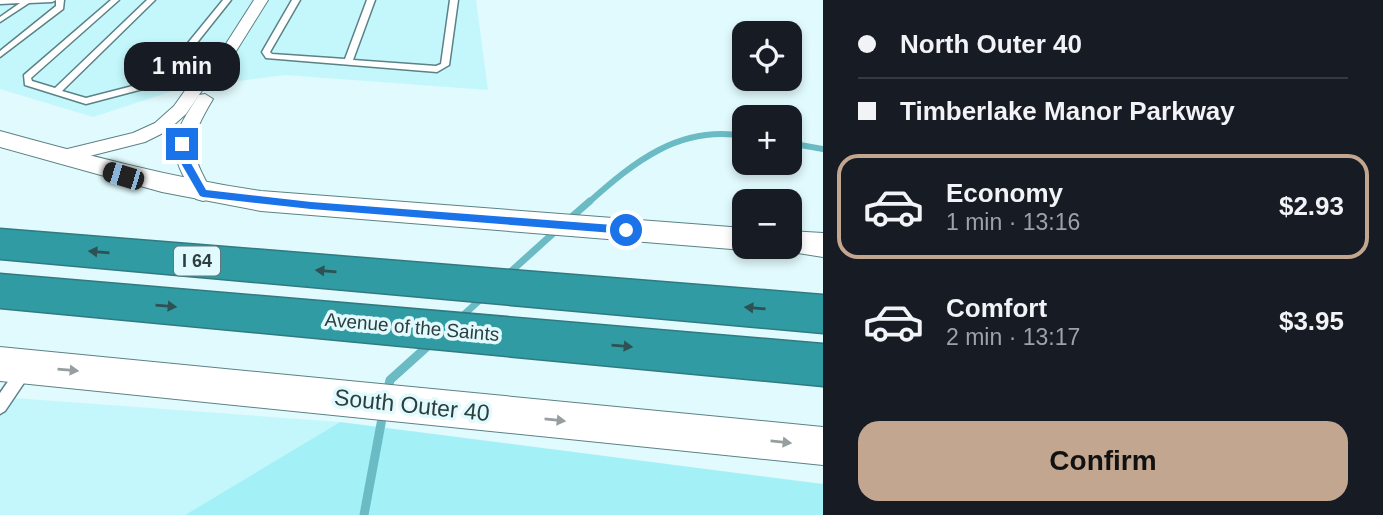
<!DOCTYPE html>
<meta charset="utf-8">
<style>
:root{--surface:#171b24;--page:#20242c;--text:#f1f3f6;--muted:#9ea1a6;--line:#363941;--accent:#c2a690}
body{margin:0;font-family:Arial,sans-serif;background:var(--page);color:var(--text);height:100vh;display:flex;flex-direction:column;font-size:26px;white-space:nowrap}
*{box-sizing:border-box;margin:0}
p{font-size:23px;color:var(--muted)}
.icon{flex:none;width:38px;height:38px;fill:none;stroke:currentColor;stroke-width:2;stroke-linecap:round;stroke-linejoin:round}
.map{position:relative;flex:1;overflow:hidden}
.details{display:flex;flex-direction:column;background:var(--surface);width:560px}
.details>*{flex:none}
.top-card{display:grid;align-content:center;height:154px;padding:0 35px;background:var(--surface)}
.controls{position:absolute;left:732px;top:21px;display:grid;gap:14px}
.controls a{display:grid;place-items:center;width:70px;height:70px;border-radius:14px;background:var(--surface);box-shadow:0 4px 10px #0003;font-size:35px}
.end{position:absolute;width:32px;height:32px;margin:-16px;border:9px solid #1a73e8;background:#fff;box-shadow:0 0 0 4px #fff}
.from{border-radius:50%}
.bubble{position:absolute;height:49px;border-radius:21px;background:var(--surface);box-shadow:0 4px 10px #0003;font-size:23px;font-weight:800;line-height:49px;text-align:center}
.car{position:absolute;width:21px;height:42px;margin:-21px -10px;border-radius:9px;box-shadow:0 0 5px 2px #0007;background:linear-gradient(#222 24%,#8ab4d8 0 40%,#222 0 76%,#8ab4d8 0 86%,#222 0)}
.top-card b{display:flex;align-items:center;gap:24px;height:66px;font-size:26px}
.top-card b+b{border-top:2px solid var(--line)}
.top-card i{width:18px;height:18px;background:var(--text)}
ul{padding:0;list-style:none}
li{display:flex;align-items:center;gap:21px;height:105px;margin:0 14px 10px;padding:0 21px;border:4px solid transparent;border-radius:21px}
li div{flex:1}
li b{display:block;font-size:26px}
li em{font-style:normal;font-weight:800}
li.current{border-color:var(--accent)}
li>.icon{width:63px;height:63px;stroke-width:1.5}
.primary-button{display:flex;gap:14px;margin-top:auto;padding:14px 35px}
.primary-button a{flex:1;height:80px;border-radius:21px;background:var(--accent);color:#111;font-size:28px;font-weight:800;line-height:80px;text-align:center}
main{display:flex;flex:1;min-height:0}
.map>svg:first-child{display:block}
.built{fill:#c3f7fc}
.green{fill:#a4f0f7}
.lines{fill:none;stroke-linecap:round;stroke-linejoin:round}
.stream-far2{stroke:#6abbc4;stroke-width:6}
.stream-far1{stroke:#6abbc4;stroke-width:7}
.stream{stroke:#6abbc4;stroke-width:9}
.service-casing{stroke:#5b8286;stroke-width:3}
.minor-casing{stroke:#5b8286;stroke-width:2}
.tertiary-casing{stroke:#5b8286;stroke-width:2}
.motorway-casing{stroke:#307a81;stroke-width:3}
.service{fill:#fff;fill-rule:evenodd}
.minor{fill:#fff;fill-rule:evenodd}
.tertiary{fill:#fff;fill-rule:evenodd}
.motorway{fill:#319ba4;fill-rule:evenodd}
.oneway{fill:#2e5153}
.oneway2{fill:#969e9f}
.route{fill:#1a73e8}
.labels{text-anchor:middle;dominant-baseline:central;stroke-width:7;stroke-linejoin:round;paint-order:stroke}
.shield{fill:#e1fafd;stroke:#637678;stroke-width:2}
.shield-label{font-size:18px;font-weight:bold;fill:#2d3e3f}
.street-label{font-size:19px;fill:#2d3e3f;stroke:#e1fafd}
.near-street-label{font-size:23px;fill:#2d3e3f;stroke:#e1fafd}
</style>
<main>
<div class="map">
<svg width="823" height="515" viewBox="0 0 823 515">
<rect width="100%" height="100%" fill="#e1fafd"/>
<path class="built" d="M0 0H476L488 90 285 75 179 89 93 117 0 89Z
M0 397 340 422 185 515H0Z"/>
<path class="green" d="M340 422 823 484V515H185Z"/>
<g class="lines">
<path class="stream-far2" d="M789 143 823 149
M588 203C634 162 679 125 744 136"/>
<path class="stream-far1" d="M567 221 590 201
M507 275 558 229
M458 320 483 297"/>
<path class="stream" d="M387 394 390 380 430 344
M364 515 383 413"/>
<g class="service-casing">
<path id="service" d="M0 0H56L52 2 29 3 0 22V17L20 3 0 4Z
M56 0H64L63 9 0 57V51L56 6Z
M111 0H119L31 78 32 81 55 88 147 0H155L62 91 86 98 152 81 170 65 223 0H231L176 69 158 85 86 104 25 85 24 75Z
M292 0H300L270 52 272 54 345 59 367 0H375L353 60 436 66 441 64 450 0H458L449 65 437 72 266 58 262 52Z
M25 362 30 364 32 369 30 374 5 411 0 414V393L20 364Z"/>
</g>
<g class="minor-casing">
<path id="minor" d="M254 0H268L233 56 218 67 186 114 167 131 145 142 62 163 55 162 52 157 55 152 133 133 155 123 174 106 206 61 222 50Z
M205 94 213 99C187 142 189 151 213 194L210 199 203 201 196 199C168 150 167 143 199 95Z"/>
</g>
<g class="tertiary-casing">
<path id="tertiary" d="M0 131C87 155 172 178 261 191L744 228V247H754L744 250 261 211 162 192 0 147Z
M789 231 823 233V257L779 250 777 247H789Z
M0 347 823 427V465L0 381Z"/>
</g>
<g class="motorway-casing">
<path id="motorway" d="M0 229 823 295V333L0 259Z
M0 274 823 344V386L0 308Z"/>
</g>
<use href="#service" class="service"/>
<use href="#minor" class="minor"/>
<use href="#tertiary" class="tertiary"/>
<use href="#motorway" class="motorway"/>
</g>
<defs><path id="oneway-solid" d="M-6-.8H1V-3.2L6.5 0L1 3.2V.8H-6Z" transform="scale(1.75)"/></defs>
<g class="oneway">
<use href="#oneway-solid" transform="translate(99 252) rotate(-175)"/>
<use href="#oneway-solid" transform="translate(326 271) rotate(-175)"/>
<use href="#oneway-solid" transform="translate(166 306) rotate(5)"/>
<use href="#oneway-solid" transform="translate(755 308) rotate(-175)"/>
<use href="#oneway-solid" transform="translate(622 346) rotate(5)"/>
</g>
<g class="oneway2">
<use href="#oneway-solid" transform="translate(68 370) rotate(5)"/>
<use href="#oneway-solid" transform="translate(555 420) rotate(6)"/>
<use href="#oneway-solid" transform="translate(781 442) rotate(6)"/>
</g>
<path class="route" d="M178 142 186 144 188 158 206 190 311 202 626 226 631 230 626 234 311 209 203 197 200 196 178 158Z"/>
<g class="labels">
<rect class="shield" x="174" y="246.5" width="46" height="29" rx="5"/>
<g class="shield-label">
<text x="197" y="261">I 64</text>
</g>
<g class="street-label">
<text transform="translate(412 327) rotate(5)">Avenue of the Saints</text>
</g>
<g class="near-street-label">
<text transform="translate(412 405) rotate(6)">South Outer 40</text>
</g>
</g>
</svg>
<div class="controls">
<a><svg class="icon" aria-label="locate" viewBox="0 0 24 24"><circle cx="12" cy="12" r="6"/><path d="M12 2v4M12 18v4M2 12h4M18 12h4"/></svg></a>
<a>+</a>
<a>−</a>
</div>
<i class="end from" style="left:626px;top:230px"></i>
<i class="end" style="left:182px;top:144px"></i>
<div class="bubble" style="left:124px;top:42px;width:116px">1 min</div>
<i class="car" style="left:123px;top:176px;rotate:287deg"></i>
</div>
<section class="details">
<div class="top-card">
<b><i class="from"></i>North Outer 40</b>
<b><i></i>Timberlake Manor Parkway</b>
</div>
<ul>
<li class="current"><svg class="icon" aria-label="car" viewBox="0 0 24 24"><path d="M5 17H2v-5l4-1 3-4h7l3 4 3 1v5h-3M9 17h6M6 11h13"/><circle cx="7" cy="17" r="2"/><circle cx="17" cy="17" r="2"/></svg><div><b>Economy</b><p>1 min · 13:16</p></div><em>$2.93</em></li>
<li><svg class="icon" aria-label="car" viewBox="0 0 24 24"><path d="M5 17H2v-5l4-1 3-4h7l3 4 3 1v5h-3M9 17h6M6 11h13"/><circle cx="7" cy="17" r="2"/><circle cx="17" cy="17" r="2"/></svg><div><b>Comfort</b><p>2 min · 13:17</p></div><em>$3.95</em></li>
</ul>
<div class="primary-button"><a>Confirm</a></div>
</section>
</main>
